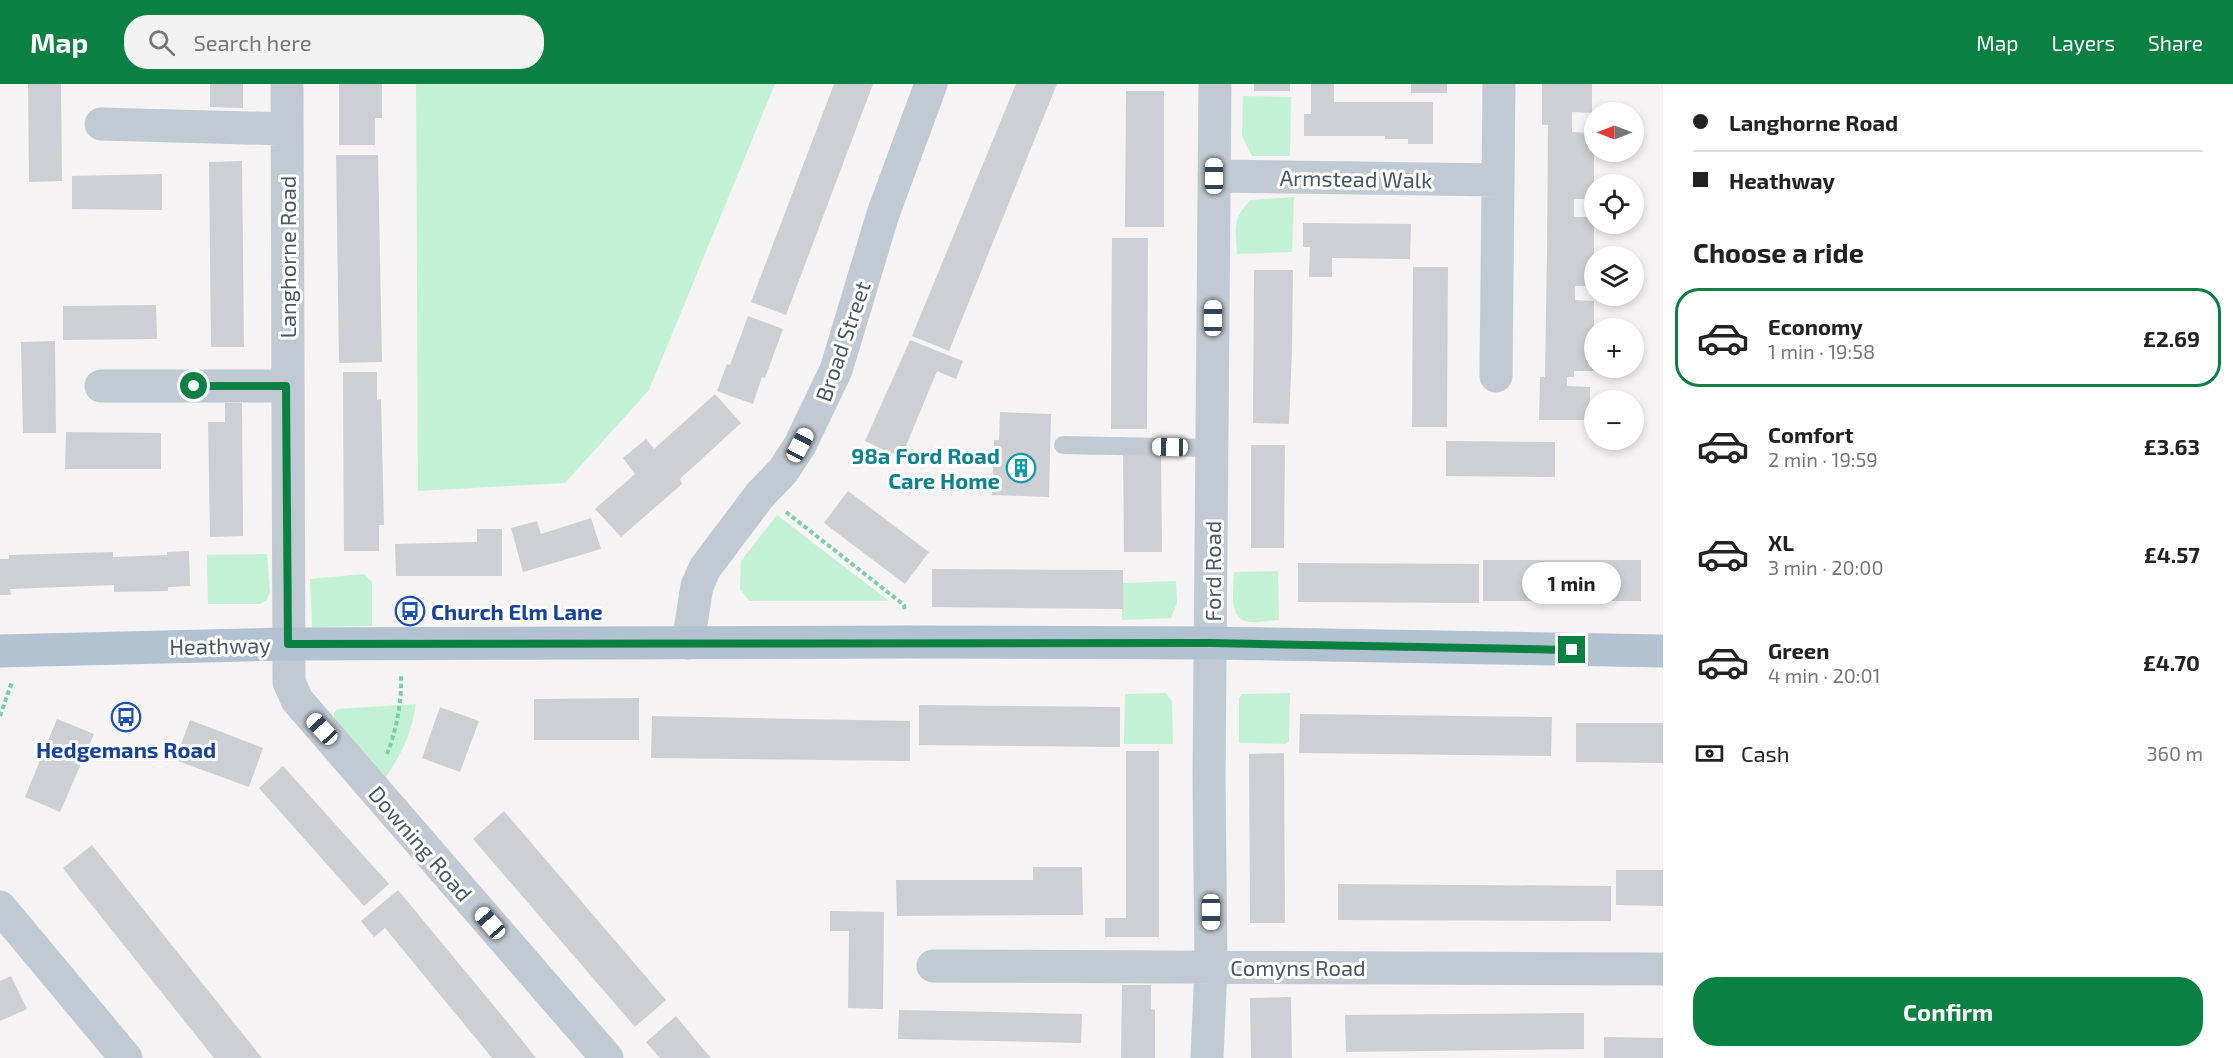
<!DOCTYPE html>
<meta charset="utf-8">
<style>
:root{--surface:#fff;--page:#f2f2f2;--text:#222;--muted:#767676;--line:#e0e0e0;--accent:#0b8043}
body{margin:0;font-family:"Exo 2",sans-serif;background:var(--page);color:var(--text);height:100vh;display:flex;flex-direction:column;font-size:22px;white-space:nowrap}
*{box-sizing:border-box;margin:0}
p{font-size:20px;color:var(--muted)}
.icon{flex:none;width:33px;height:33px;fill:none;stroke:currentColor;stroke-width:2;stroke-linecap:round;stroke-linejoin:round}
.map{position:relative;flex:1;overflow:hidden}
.side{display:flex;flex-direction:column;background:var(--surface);width:570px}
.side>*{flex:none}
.guide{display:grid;align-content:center;height:132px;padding:0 30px;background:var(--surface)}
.needle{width:39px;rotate:270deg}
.buttons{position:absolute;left:1584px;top:18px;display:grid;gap:12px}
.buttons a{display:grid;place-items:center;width:60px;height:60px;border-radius:50%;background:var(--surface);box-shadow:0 3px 9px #0003;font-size:30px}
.end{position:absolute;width:27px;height:27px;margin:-14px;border:8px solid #0b8043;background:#fff;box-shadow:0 0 0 3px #fff}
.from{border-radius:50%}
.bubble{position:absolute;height:42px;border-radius:21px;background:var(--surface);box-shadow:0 3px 9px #0003;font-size:20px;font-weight:700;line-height:42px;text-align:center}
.car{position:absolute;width:18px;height:36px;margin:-18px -9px;border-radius:8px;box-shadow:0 0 4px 2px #0007;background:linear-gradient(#fff 24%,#345 0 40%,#fff 0 76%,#345 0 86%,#fff 0)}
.guide b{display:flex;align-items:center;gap:21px;height:57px;font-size:22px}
.guide b+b{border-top:2px solid var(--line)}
.guide i{width:15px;height:15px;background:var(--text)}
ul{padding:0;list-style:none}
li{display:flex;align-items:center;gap:18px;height:99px;margin:0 12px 9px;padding:0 18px;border:3px solid transparent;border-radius:24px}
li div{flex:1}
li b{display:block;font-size:22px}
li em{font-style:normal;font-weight:700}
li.current{border-color:var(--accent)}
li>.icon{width:54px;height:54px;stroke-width:1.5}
h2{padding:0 30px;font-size:27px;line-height:72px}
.pay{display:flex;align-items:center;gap:15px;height:66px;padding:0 30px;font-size:22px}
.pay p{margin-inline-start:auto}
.button{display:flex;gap:12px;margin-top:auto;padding:12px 30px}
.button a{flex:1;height:69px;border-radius:24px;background:var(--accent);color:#fff;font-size:24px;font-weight:700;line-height:69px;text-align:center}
header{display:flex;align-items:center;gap:36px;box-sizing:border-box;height:84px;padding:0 30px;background:var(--accent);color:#fff}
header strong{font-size:28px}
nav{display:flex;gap:33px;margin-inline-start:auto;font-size:21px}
.search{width:420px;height:54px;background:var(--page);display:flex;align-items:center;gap:15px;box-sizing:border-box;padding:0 21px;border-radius:24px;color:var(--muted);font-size:22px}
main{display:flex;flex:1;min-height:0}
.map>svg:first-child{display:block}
.green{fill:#c3f1d5}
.building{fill:#cdcfd5}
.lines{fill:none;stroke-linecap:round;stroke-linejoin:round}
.path{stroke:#7ad0a6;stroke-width:4;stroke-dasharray:4.5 3;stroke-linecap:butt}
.lane{stroke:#c1cad2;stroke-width:18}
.street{stroke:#c1cad2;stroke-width:33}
.primary{stroke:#b3c2d1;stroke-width:33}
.route{stroke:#0b8043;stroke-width:8}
.labels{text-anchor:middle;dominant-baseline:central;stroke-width:6;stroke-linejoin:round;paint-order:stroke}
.street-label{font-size:22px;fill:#4a5661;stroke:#fff}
.culture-label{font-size:22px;font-weight:bold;fill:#0d838f;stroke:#fff;text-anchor:end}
.transit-label{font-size:22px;font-weight:bold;fill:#164399;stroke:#fff;text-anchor:start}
</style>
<header>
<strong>Map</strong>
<div class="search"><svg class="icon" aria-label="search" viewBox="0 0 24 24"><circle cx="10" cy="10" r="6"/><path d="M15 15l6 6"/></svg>Search here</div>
<nav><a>Map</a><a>Layers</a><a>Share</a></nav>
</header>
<main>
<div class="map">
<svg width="1663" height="974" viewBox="0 0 1663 974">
<rect width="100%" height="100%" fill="#f5f3f3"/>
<path class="green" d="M416 0H775L649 306 565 399 418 407Z
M1243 12 1291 13 1290 72H1252L1242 52Z
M1294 113 1292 168 1237 170C1236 145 1231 135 1251 116Z
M777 431 889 517H749L740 505 741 477Z
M267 470 270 507 267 516 260 520H208L207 471Z
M1278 487 1279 536C1270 536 1259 539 1250 538 1227 536 1234 504 1234 488Z
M364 490 372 498V542L312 543 310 495Z
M1176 497 1177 519 1171 534 1122 536V499Z
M1166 609 1172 617 1173 660H1124L1125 610Z
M1290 609 1289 657 1285 660 1239 659V614L1242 610Z
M416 620C411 651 403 667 386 693L334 637V629L337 625Z"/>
<path class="building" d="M28 0H61L62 97 29 98Z
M210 0H243V24L210 23Z
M339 0H382V34H375V61H339Z
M834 0H873L786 231 751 218Z
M1016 0H1057L949 267 912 252Z
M1254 0H1290V7H1254Z
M1311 0H1334V18H1433V60H1408V55H1385V52H1304V30H1311Z
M1411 0H1447V9H1411Z
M1542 0H1592V29L1572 28V48L1594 49V115H1574V133H1594V202H1575V216L1594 217V287H1574V293H1567V302L1590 303V336H1539L1540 293H1545L1547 167 1548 41H1542Z
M1126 7H1164V143H1125Z
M336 71H378L382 278 339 279Z
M242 77 244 263H211L209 78Z
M162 90V126L72 125V92Z
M1303 139 1411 140 1410 175 1332 174V193H1309L1310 163H1303Z
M1112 154H1148L1147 345H1111Z
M1413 183H1448L1447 343H1412Z
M1254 186H1293L1292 265 1289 340 1253 339Z
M156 221 157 255 63 256V222Z
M748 232 783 245 765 294 762 293 753 320 717 307 727 280 730 281Z
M910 256 963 277 956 295 937 287 901 374 865 357Z
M55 257 56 349H23L21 258Z
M343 288H377V316L381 315 384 441H379V467H344Z
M715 310 741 339 680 395 682 400 621 453 595 425 635 390 623 374 646 355 654 365Z
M225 319H242L243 452 210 453 208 338H225Z
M1000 328 1051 330 1049 413 992 411 994 356H999Z
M66 348 161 349V385H65Z
M1446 357 1555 358V393L1446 392Z
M1251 361H1285L1284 464H1251Z
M1123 368H1161L1162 468H1124Z
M848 407 929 468 905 500 824 439Z
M591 434 601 465 523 488 511 444 537 437 541 450Z
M477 445H502V492H396L395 460 477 458Z
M189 467 190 502 168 503V507L114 508V501L10 505 11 511H0V475H9V471L113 468V473L167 471V468Z
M1483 476H1641V517H1483Z
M1298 479 1479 480V519L1298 518Z
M932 485 1123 486V525L932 523Z
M639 614V656H534V615Z
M919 621 1120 623V663L919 661Z
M440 623 479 637 460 688 422 674Z
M1300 630 1552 633 1551 672 1299 669Z
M652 632 910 637V677L651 674Z
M57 635 94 650 60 728 25 713Z
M190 636 263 664 249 703 175 676Z
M1576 639H1663V679L1576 678Z
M1126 667H1159V853H1105V834H1126Z
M1284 669 1285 839H1250L1249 670Z
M283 682 389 800 364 822 259 704Z
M504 727 666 916 635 943 473 755Z
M92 761 186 879 262 974H214L79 805 63 784Z
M1033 783H1082L1083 831 897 832 896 796H1033Z
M1616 786H1663V822L1616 821Z
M1338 800 1611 802V837L1338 836Z
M398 806 513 945 536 974H492L385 844 374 853 361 837Z
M830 827 884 828 883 925 848 924 849 847H830Z
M11 892 27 925 0 937V897Z
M1122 901H1151V925L1155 926V974H1121Z
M1291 913 1292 974H1251L1250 914Z
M899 926 1082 930 1081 959 898 955Z
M1584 929V965L1346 968 1345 931Z
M676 932 693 953 711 974H660L646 958Z
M1604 953 1663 954V974H1604Z"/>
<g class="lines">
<path class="path" d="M786 428 904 521 905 528
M0 632 12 598
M387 670C397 645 402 616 401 590"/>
<path class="lane" d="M1063 361 1213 364"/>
<path class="street" d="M287 0 289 598 297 616 607 974
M101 40 287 45
M1214 92 1498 96
M1496 292 1499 0
M101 302H287
M688 559 697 502 705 484 760 411 783 387 800 361 836 286 883 130 931 0
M0 823 126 974
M933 882 1663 885
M1207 974 1211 883 1209 695 1215 0"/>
<path class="primary" d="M0 567 288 560 909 558 1211 559 1663 567"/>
</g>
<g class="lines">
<path class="route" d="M194 302H286L288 560 1211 559 1572 566"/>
</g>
<defs>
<g id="building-ring" transform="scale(1.5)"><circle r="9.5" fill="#fff" stroke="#0f9aa8" stroke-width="1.5"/><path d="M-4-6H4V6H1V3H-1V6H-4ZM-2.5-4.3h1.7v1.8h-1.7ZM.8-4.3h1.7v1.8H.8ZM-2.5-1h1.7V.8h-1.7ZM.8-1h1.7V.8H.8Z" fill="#0f9aa8"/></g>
<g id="bus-ring" transform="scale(1.5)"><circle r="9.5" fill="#fff" stroke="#1a4fb4" stroke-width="1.5"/><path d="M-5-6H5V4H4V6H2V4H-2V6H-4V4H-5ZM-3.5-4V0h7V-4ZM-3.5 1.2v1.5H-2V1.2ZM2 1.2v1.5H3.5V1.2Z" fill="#1a4fb4"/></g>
</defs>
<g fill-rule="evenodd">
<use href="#building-ring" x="1021" y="384"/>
<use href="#bus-ring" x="410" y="527"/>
<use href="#bus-ring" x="126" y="633"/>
</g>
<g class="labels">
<g class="street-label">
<text transform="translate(1356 94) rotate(1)">Armstead Walk</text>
<text transform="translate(287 173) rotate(-90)">Langhorne Road</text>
<text transform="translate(842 257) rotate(-71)">Broad Street</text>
<text transform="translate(1212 487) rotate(-90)">Ford Road</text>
<text transform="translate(220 561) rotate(-1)">Heathway</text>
<text transform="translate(421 759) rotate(49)">Downing Road</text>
<text x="1298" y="883">Comyns Road</text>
</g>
<g class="culture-label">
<text x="1000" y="371">98a Ford Road<tspan x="1000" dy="25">Care Home</tspan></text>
</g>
<g class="transit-label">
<text x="431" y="527">Church Elm Lane</text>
<text x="126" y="665" text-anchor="middle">Hedgemans Road</text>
</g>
</g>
</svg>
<div class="buttons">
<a><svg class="needle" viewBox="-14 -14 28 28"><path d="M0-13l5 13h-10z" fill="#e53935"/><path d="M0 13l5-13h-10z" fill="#767676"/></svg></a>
<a><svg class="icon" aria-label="locate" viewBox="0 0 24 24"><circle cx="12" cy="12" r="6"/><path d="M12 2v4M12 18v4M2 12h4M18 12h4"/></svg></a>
<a><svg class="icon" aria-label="layers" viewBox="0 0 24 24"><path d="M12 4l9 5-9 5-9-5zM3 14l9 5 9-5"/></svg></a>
<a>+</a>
<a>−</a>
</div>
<i class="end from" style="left:194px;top:302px"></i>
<i class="end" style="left:1572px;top:566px"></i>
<div class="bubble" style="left:1522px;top:478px;width:99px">1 min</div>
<i class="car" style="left:1214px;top:92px;rotate:0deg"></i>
<i class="car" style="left:1213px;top:234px;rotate:0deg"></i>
<i class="car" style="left:800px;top:361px;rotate:28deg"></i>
<i class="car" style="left:1170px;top:363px;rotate:271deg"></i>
<i class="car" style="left:322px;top:645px;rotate:317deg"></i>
<i class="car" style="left:1211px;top:828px;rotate:180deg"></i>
<i class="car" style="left:490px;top:839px;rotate:319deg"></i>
</div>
<section class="side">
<div class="guide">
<b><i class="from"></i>Langhorne Road</b>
<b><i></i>Heathway</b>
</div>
<h2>Choose a ride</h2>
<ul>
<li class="current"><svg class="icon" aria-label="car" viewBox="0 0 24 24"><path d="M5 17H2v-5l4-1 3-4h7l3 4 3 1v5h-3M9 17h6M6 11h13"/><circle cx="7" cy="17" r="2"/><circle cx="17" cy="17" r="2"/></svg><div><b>Economy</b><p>1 min · 19:58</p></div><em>£2.69</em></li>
<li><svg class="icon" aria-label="car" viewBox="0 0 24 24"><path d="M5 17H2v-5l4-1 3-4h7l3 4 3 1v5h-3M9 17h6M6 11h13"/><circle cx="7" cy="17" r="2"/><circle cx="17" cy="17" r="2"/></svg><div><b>Comfort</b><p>2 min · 19:59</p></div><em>£3.63</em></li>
<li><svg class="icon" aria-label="car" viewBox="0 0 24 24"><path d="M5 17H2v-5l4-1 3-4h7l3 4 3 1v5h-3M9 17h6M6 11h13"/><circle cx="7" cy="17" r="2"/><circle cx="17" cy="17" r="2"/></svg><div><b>XL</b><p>3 min · 20:00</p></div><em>£4.57</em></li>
<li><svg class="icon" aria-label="car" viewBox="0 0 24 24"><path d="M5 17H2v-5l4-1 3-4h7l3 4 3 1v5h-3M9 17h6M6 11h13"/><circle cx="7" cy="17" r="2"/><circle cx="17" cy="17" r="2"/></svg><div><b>Green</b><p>4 min · 20:01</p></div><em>£4.70</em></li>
</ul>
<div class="pay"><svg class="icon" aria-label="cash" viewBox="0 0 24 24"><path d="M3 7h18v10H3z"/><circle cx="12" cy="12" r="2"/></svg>Cash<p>360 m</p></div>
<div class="button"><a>Confirm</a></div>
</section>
</main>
